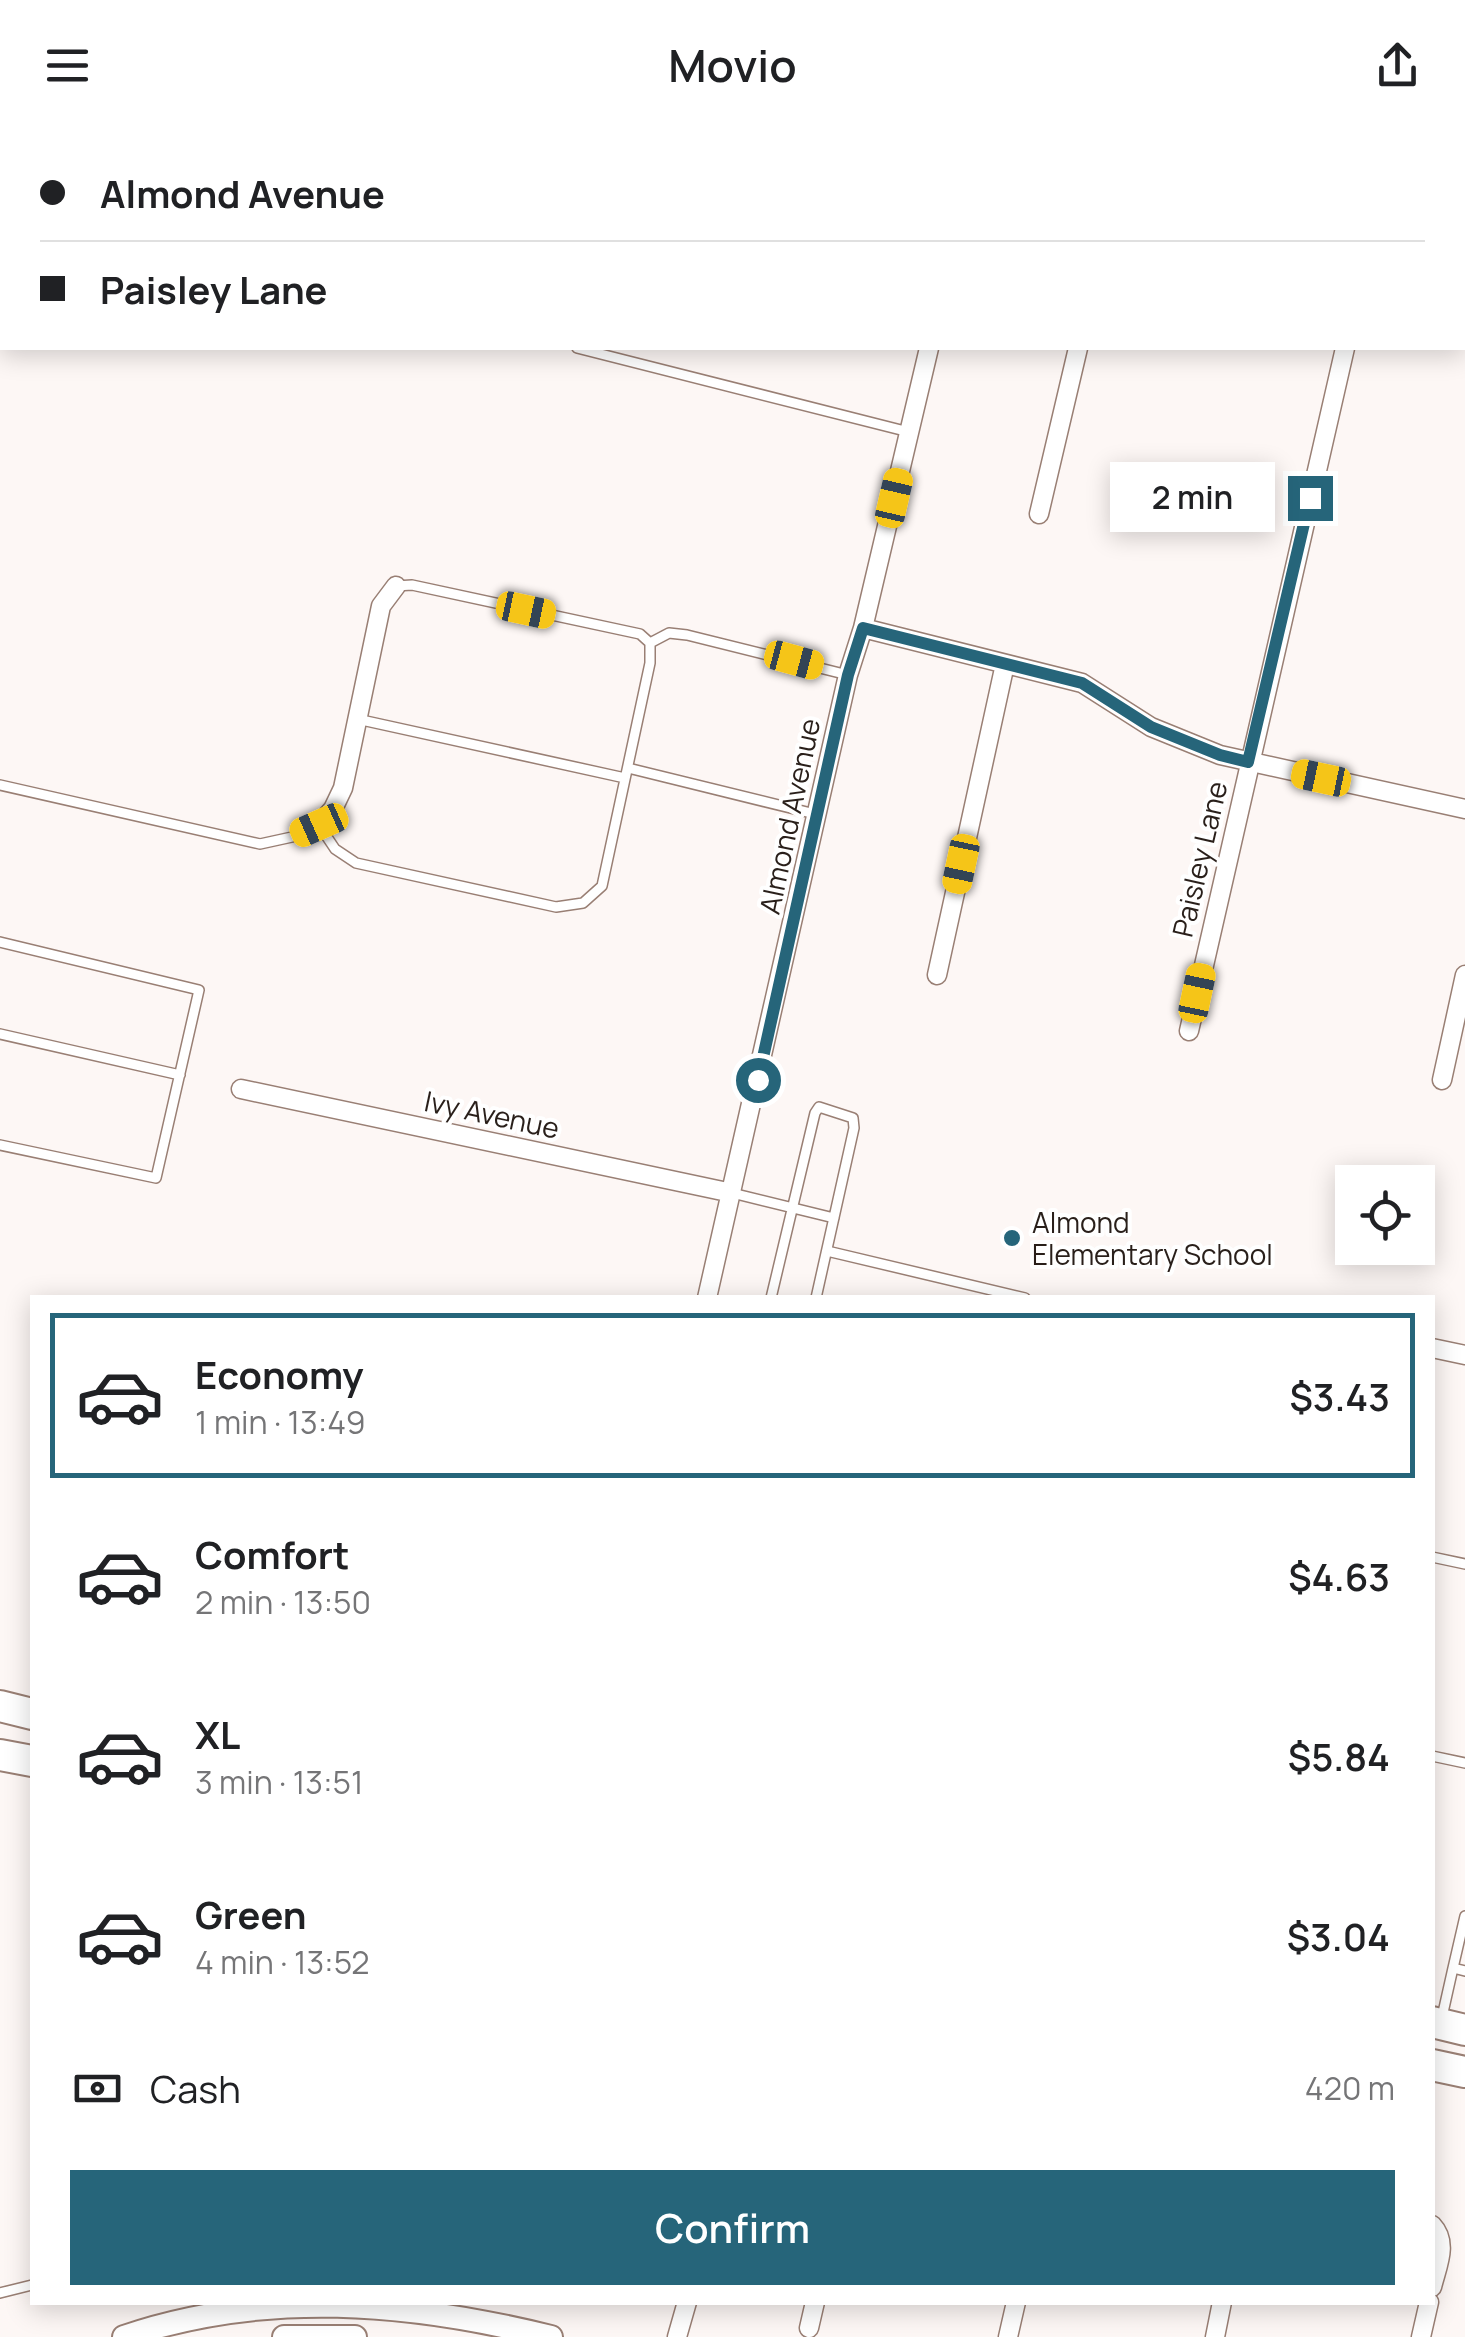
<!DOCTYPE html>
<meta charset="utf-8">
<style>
:root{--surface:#fff;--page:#f2f2f2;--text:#202124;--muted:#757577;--line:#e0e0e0;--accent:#26657a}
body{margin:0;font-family:Manrope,sans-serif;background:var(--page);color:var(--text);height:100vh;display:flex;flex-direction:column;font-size:38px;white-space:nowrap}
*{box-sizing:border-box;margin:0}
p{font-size:32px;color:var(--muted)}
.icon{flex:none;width:55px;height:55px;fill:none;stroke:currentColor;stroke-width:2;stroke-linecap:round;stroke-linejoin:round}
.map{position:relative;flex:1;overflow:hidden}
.details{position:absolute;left:30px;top:1165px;width:1405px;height:1010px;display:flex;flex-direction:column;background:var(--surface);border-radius:0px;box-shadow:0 5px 25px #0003}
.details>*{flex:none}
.top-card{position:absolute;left:0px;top:0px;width:1465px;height:220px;box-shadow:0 5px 25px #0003;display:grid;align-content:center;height:220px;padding:0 40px;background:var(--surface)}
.controls{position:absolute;left:1335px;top:1035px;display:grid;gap:20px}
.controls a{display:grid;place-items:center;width:100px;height:100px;border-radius:0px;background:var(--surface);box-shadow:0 5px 25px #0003;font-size:50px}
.end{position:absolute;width:45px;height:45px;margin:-22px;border:12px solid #26657a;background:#fff;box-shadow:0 0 0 5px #fff}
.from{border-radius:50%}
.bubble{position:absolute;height:70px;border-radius:0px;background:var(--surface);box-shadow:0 5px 25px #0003;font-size:32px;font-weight:600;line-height:70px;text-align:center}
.car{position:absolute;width:30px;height:60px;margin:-30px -15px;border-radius:12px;box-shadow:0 0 8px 2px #0007;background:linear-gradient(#f5c518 24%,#345 0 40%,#f5c518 0 76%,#345 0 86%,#f5c518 0)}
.top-card b{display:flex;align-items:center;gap:35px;height:95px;font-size:38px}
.top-card b+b{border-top:2px solid var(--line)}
.top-card i{width:25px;height:25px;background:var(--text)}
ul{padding:18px 0 0;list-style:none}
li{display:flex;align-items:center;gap:30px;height:165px;margin:0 20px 15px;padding:0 20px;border:5px solid transparent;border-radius:0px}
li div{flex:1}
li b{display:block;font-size:38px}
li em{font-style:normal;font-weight:600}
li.on{border-color:var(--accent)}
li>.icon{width:90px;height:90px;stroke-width:1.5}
.pay{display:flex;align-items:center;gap:25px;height:110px;padding:0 40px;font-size:38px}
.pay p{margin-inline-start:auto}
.cta{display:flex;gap:20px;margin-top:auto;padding:20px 40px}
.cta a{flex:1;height:115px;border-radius:0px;background:var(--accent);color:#fff;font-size:40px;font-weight:600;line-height:115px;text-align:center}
header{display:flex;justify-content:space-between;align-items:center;height:130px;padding:0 40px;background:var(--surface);font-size:45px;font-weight:600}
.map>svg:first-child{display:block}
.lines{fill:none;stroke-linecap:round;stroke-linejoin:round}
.service-casing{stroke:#997f74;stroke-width:12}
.minor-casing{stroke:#997f74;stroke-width:21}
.tertiary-casing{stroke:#997f74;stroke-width:26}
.primary-casing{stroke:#997f74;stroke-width:34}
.service{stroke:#fff;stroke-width:9}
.minor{stroke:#fff;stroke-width:18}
.tertiary{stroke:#fff;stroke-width:22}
.primary{stroke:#fff;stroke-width:30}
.route{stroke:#26657a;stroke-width:12}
.poi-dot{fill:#26657a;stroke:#fff;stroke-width:4}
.labels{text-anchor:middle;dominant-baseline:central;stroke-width:8;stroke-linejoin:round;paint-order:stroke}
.street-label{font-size:28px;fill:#291f1a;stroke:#fff}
.poi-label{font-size:28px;fill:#291f1a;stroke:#fff;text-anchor:start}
</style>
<header><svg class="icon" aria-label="menu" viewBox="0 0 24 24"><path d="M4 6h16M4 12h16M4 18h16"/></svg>Movio<svg class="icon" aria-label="share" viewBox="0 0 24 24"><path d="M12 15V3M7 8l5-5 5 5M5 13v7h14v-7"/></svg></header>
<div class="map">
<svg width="1465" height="2207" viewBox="0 0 1465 2207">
<rect width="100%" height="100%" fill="#fdf7f5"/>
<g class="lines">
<g class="service-casing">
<path id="service" d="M216 0 220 2
M0 31H2
M0 197 2 198
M577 218 909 302
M396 456 412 455 640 504 650 513
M650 513 669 503 687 505 848 545
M357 589 625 648
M628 638 815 684
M0 655 260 714 292 707 319 695 335 719 356 733 556 777 583 773 602 756 650 533V513
M0 812 199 860 156 1048 0 1015
M0 904 180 945
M732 1063 834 1088
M827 1121 1025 1168
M771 1168 815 983 819 977 853 988 854 998 816 1168
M1432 1427 1465 1434
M1432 1626 1465 1633
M1453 1838 1465 1786
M1442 1887 1453 1838 1465 1841
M0 2163 32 2155"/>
</g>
<g class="minor-casing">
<path id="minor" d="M946 0H963
M988 0 999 2
M1039 384 1078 218
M863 498 1082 553 1151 597 1220 625 1465 679
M319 695 333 679 343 658 381 476 396 456
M937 845 1005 534
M1189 901 1345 218
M1442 950 1465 845
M241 959 732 1063
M707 1168 848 545 863 498 929 218
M1432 1218 1465 1225
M1432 2095C1449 2113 1437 2136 1432 2157
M809 2198 815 2172
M677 2207 687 2172
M1008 2207 1016 2172
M1215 2207 1222 2172
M1421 2207 1429 2172"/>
</g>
<g class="tertiary-casing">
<path id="tertiary" d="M124 2207C266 2159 409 2172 551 2207
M284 2207H355"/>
</g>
<g class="primary-casing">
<path id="primary" d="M0 1576 32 1584
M0 1625 32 1631
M1432 1892 1465 1900
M1432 1935 1465 1942"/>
</g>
<use href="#service" class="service"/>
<use href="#minor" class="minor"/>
<use href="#tertiary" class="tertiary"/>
<use href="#primary" class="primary"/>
</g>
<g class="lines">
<path class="route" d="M758 950 848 545 863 498 1082 553 1151 597 1220 625 1248 632 1310 368"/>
</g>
<circle class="poi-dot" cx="1012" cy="1108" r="10"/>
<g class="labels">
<g class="street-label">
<text transform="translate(789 686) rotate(-78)">Almond Avenue</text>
<text transform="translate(1199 729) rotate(-77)">Paisley Lane</text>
<text transform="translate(492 984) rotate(12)">Ivy Avenue</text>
</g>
<g class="poi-label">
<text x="1032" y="1092">Almond<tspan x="1032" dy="32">Elementary School</tspan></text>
</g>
</g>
</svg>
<div class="controls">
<a><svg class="icon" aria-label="locate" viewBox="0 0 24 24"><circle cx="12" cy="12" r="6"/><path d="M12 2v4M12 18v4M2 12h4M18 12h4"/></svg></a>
</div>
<i class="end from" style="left:758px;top:950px"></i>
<i class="end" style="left:1310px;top:368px"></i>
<div class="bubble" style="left:1110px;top:332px;width:165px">2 min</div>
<i class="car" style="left:894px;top:368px;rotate:13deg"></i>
<i class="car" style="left:526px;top:480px;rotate:102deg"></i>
<i class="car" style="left:794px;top:530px;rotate:105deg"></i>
<i class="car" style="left:1321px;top:648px;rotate:282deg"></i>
<i class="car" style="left:319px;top:695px;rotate:246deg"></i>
<i class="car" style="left:961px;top:734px;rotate:192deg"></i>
<i class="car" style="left:1197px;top:863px;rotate:12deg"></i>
<div class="top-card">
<b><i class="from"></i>Almond Avenue</b>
<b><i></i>Paisley Lane</b>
</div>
<section class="details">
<ul>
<li class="on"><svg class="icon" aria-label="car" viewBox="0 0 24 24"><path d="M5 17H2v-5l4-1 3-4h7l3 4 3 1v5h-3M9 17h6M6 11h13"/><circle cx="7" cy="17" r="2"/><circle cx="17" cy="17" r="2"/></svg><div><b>Economy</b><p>1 min · 13:49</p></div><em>$3.43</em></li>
<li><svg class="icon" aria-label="car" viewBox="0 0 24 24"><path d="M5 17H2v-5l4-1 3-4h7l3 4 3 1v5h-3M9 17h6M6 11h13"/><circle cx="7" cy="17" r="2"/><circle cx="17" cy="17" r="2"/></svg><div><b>Comfort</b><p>2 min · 13:50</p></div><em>$4.63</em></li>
<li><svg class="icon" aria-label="car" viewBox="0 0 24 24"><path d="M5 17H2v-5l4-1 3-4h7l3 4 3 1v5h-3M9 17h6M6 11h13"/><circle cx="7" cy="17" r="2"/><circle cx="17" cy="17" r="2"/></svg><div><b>XL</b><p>3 min · 13:51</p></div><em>$5.84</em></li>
<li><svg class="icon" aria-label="car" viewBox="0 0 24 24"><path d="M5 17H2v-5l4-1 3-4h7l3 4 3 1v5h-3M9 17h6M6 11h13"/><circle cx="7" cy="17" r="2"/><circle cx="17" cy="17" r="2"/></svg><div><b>Green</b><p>4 min · 13:52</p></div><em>$3.04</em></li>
</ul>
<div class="pay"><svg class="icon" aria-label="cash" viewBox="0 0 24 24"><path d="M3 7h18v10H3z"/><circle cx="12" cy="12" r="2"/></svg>Cash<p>420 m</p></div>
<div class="cta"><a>Confirm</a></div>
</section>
</div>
